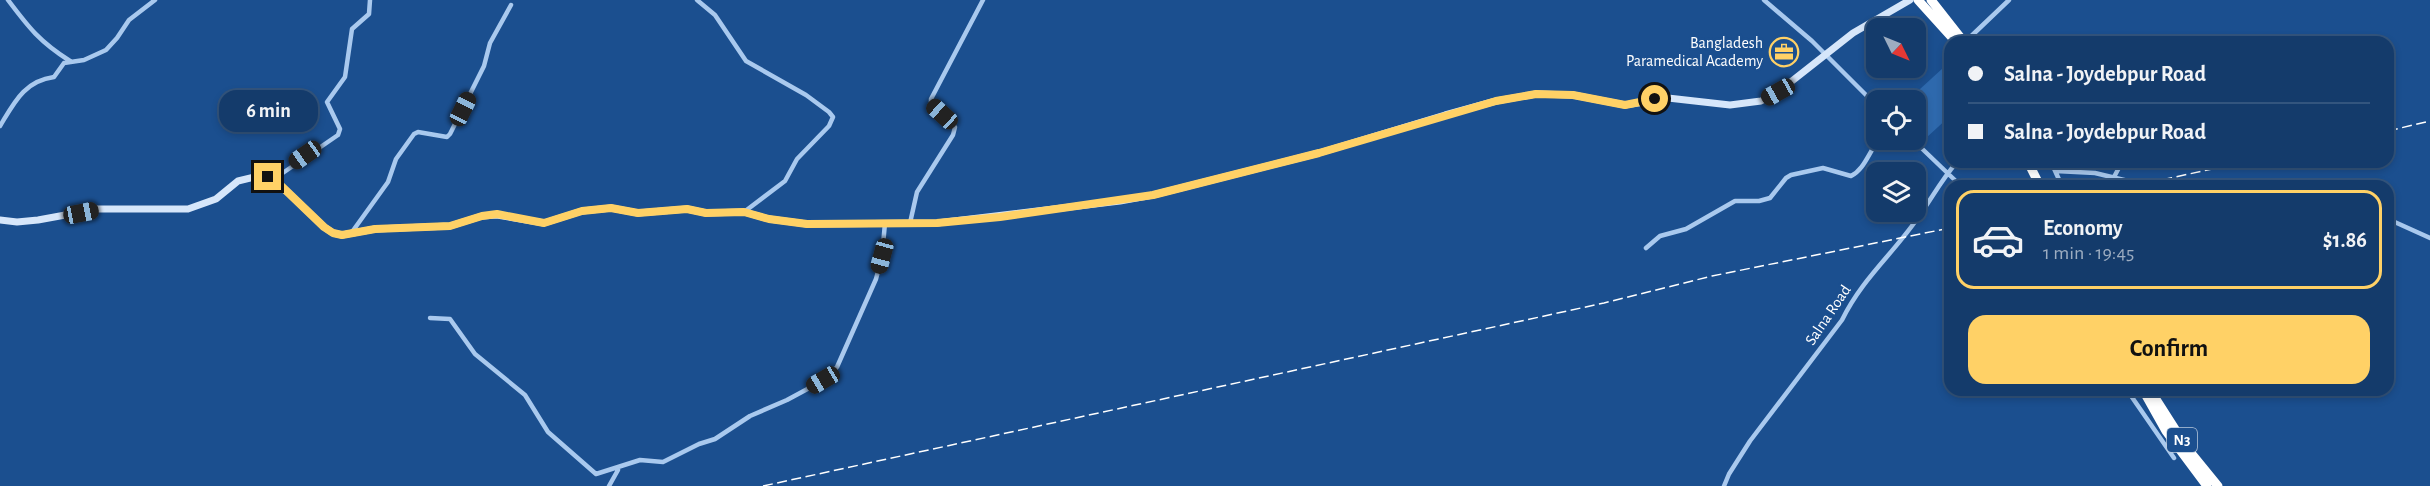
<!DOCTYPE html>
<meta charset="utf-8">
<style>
:root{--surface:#143b6b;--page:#1d4271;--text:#f1f3f6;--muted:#9dadc1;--line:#33557e;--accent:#ffd166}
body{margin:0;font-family:"Alegreya Sans",sans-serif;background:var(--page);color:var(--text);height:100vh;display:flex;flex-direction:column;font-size:22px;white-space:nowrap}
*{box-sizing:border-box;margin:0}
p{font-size:20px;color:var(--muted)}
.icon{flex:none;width:33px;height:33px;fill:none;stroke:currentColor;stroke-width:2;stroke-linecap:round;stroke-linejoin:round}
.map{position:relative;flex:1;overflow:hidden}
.drawer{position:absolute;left:1944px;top:180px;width:450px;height:216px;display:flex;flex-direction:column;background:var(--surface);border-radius:18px;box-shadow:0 3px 9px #0003,0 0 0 2px var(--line)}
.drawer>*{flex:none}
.top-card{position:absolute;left:1944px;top:36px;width:450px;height:132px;border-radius:18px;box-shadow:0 3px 9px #0003,0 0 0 2px var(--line);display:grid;align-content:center;height:132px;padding:0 24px;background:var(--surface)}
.needle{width:39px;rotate:133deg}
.tools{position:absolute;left:1866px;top:18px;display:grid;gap:12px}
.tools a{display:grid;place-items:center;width:60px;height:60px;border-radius:12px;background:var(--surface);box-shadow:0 3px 9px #0003,0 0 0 2px var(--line);font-size:30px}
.end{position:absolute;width:27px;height:27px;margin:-14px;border:8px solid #ffd166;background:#111;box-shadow:0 0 0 3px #111}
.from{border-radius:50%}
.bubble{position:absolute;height:42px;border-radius:18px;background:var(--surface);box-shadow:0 3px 9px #0003,0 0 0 2px var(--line);font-size:20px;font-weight:700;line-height:42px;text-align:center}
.car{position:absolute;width:18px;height:36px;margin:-18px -9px;border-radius:8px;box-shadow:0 0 4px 2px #0007;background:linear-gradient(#222 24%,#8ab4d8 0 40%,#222 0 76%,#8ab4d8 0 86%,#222 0)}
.top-card b{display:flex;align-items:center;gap:21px;height:57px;font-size:22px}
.top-card b+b{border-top:2px solid var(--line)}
.top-card i{width:15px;height:15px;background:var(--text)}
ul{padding:10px 0 0;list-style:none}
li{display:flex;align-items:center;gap:18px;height:99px;margin:0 12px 9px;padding:0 12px;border:3px solid transparent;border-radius:18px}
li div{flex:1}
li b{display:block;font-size:22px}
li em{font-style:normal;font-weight:700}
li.current{border-color:var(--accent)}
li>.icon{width:54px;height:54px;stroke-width:1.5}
.action{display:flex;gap:12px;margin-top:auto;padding:12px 24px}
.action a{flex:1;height:69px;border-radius:18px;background:var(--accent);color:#111;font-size:24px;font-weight:700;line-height:69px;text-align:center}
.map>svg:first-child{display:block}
.green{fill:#2e69ad}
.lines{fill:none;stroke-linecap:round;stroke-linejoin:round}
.street{stroke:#a9c9ee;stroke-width:4.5}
.secondary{stroke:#d6e6fa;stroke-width:7}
.highway{stroke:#fff;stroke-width:9}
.rail{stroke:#fff;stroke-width:1.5;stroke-dasharray:10 4.5;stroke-linecap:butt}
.route{stroke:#ffd166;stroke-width:8}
.labels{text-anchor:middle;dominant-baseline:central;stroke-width:5;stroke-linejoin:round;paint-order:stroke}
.shield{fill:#1b4f8f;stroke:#bbcadd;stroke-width:1.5}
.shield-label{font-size:15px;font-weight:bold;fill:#fff}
.poi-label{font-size:16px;fill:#fff;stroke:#1b4f8f;text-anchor:end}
.street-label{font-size:16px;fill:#fff;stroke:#1b4f8f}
</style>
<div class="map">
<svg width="2430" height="486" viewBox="0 0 2430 486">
<rect width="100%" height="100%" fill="#1b4f8f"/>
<path class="green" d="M1943 68 1950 75V116L1926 138 1916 126V100H1908Z"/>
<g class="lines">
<path class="street" d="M8 0C29 28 40 42 70 61
M697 0 715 15 746 61 806 95 829 112 833 117 829 126 797 159 785 181 744 212
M1764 0 1812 41 1876 105
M1965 42 2009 0
M0 126C14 103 24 81 54 77L64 63 84 60 106 50 117 38 129 20 155 0
M1913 140 1961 186
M2051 162 2062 186
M2056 171 2095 173 2149 186
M2114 177 2122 162
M274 179 338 135 340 129 327 102 345 77 352 29 369 14 370 0
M2388 219 2430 238
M910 223 917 192 953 135 955 127 931 104V99L983 0
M352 232 388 182 396 159 414 134 418 132 447 137 450 134 484 66 490 43 511 5
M1646 248 1660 236 1686 229 1735 201H1759L1770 198 1786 178 1791 175 1823 168 1851 176C1865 169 1869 151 1879 140
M430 318 450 319 475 354 525 395 548 432 596 474 640 460 663 462 699 444 715 439 750 416 787 400 826 379 837 367 876 279 882 256 885 223
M2127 390 2174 458
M609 486 618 470
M1724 486 1729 474 1750 441 1842 320C1862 279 1892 255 1917 219 1931 200 1941 180 1957 162"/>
<path class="secondary" d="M0 220 17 222 38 220 98 209H188L216 199 238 181 259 176 274 179 324 227 333 233 342 235 375 229 450 226 482 216 497 215 544 223 582 211 611 208 638 213 687 209 706 213 744 212 769 219 807 224 937 223 1120 201 1153 195 1319 153 1445 115 1496 101 1536 94 1573 95 1625 105 1668 98 1730 105 1761 101 1778 92 1853 33 1910 0"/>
<path class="highway" d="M1918 0 1956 42
M1931 0 1964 42
M2028 162 2040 186
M2143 390 2166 431 2207 486
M2150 390 2187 448 2218 486"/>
<path class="rail" d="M2388 131 2430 121
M2134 186 2244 162
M763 486 1604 303 1712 276 1950 228"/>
</g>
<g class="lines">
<path class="route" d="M268 177 274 179 324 227 333 233 342 235 375 229 450 226 482 216 497 214 544 223 582 211 611 208 638 213 687 209 706 213 744 212 769 219 807 224 937 223 1000 217 1153 195 1319 153 1496 101 1536 94 1573 95 1625 105 1655 99"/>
</g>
<defs>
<g id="office-ring" transform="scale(1.5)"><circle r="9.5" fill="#1b4f8f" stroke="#ffd166" stroke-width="1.5"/><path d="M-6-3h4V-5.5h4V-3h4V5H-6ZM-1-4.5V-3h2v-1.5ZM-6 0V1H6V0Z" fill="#ffd166"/></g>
</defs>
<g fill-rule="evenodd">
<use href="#office-ring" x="1784" y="52"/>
</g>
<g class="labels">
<rect class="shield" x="2167" y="428" width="30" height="24" rx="4.5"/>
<g class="shield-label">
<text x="2182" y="440">N3</text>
</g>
<g class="poi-label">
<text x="1763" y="43">Bangladesh<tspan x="1763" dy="18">Paramedical Academy</tspan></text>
</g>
<g class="street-label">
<text transform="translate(1828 315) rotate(-56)">Salna Road</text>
</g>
</g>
</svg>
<div class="tools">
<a><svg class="needle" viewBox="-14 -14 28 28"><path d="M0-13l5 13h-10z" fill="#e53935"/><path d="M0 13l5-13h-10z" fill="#9dadc1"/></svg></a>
<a><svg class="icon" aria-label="locate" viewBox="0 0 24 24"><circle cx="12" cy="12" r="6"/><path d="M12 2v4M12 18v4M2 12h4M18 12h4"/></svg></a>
<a><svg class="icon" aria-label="layers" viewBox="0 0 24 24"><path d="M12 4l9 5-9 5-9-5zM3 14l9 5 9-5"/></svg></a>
</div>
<i class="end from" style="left:1655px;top:99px"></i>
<i class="end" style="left:268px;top:177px"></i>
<div class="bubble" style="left:219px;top:90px;width:99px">6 min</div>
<i class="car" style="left:1778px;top:92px;rotate:241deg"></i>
<i class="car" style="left:463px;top:109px;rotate:26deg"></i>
<i class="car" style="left:942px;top:114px;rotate:312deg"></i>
<i class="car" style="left:305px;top:155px;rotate:235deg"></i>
<i class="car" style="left:81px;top:213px;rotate:79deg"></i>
<i class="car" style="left:882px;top:256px;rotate:195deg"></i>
<i class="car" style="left:823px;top:380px;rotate:240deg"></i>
<div class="top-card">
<b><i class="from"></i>Salna - Joydebpur Road</b>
<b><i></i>Salna - Joydebpur Road</b>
</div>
<section class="drawer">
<ul>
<li class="current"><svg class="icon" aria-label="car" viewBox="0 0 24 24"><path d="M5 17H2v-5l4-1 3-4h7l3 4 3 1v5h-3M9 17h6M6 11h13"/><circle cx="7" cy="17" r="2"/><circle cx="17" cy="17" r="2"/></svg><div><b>Economy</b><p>1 min · 19:45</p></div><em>$1.86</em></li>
</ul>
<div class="action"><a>Confirm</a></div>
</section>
</div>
